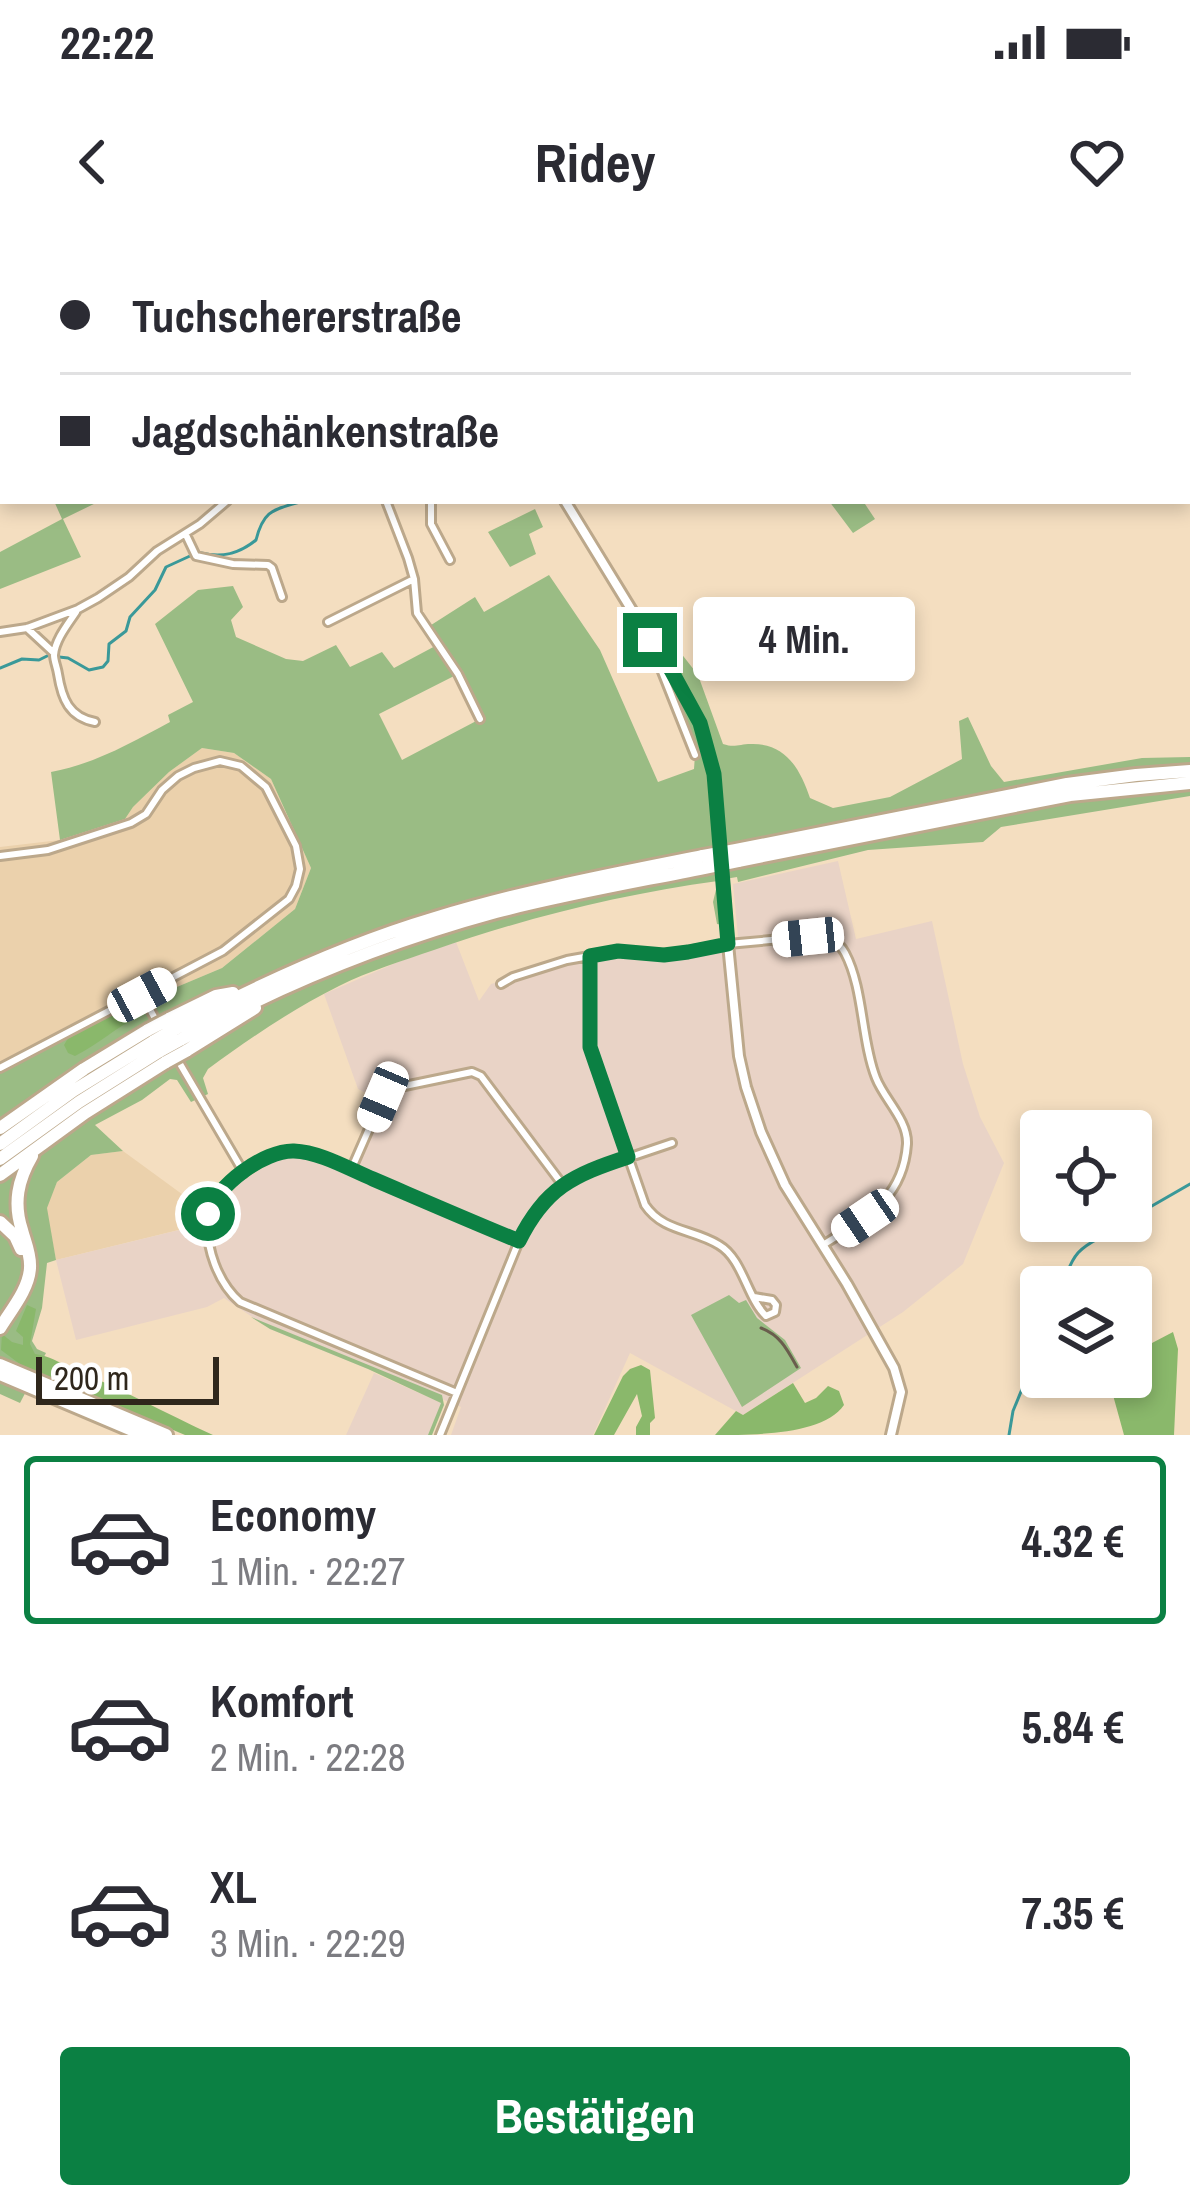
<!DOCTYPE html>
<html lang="de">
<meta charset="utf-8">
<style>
:root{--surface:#fff;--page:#f7f7f7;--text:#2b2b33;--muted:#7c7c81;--line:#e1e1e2;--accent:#0b8043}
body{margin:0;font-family:"Archivo Narrow",sans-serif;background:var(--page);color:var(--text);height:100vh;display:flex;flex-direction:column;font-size:45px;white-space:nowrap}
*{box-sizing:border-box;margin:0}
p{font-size:39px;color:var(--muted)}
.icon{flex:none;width:66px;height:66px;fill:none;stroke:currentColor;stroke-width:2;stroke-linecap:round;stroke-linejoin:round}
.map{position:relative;height:1195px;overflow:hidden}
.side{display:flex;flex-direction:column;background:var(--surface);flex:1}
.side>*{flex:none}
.guide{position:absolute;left:0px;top:0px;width:1191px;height:264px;box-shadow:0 6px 18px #0003;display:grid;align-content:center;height:264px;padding:0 60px;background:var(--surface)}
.buttons{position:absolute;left:1020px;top:870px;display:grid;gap:24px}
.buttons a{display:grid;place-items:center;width:132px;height:132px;border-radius:12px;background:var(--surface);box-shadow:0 6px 18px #0003;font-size:60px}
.scale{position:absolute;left:36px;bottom:30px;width:183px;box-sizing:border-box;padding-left:12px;border:6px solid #2f271c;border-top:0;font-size:33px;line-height:42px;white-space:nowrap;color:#2f271c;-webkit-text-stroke:9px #fff;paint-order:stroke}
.end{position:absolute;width:54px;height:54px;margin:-27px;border:15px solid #0b8043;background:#fff;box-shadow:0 0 0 6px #fff}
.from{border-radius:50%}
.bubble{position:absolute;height:84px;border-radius:12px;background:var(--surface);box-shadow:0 6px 18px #0003;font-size:39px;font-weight:700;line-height:84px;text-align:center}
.car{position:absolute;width:36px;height:72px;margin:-36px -18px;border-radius:15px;box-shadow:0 0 9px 3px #0007;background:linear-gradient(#fff 24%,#345 0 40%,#fff 0 76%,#345 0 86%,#fff 0)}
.guide b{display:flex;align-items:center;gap:42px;height:114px;font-size:45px}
.guide b+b{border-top:3px solid var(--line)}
.guide i{width:30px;height:30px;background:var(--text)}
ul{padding:21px 0 0;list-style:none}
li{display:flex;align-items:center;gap:36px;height:168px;margin:0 24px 18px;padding:0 36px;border:6px solid transparent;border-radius:12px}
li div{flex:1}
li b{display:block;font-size:45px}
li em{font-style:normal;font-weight:700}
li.current{border-color:var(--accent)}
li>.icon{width:108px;height:108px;stroke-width:1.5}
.primary-button{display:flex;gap:24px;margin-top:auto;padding:24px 60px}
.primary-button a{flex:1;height:138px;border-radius:12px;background:var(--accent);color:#fff;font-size:48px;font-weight:700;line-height:138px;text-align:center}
.status{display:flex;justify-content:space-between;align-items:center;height:84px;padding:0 60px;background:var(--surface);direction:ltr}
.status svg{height:33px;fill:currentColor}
header{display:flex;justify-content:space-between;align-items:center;height:156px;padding:0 60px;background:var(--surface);font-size:54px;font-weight:700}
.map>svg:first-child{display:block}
.built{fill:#ebd1ac}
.industrial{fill:#e9d3c6}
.green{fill:#9abc84;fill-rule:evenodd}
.forest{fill:#8ab86b}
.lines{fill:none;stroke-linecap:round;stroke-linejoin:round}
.stream{stroke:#3a9999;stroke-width:3}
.street-casing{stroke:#bca88b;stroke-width:12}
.secondary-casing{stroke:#bca88b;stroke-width:14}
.highway-casing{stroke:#bca88b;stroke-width:18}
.street{stroke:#fff;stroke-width:6}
.secondary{stroke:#fff;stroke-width:8}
.highway{stroke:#fff;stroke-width:12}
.tram{stroke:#6a5d4d;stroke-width:3}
.highway-bridge-casing{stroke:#bca88b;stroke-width:18;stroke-linecap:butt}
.highway-bridge{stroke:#fff;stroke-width:12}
.route{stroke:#0b8043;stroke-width:15}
</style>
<div class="status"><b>22:22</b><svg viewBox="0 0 49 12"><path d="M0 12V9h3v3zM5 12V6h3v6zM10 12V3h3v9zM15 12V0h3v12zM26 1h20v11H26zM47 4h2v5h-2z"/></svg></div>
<header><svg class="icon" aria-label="back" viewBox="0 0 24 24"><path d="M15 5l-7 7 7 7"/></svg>Ridey<svg class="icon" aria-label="heart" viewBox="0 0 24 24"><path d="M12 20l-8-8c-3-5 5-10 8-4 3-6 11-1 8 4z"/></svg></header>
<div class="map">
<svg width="1190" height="1195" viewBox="0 0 1190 1195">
<rect width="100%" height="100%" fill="#f4dec0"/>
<path class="built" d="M202 508 234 513 271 539 311 628 295 669 222 728 122 770 70 795 0 833V607L60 600 125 579 133 567 169 532Z
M123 911 201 968 199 985 56 1020 46 968 57 942 91 915Z"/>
<path class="industrial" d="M838 621 856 699 932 681 963 824 980 877 1004 923 963 1024 903 1072 743 1175 630 1113 593 1195H451L461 1167 270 1089 224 1058 207 1067 76 1100 56 1020 212 982 215 965 226 951 277 919 299 916 345 931 376 858 358 849 324 754 398 722 456 702 479 761 491 744 604 715 665 717 723 712 738 697 733 644Z
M374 1133 442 1163 428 1195H346Z"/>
<path class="green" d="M54 261H100L63 279 81 317 0 349V312L62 279Z
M829 261H863L875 279 853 293Z
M535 269 543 287 529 294 536 314 510 327 488 292Z
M549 335 600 410 658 542 694 529 695 515 650 400 659 385 698 435 723 504C735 508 739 504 751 504 786 503 800 529 810 558L833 568 890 557 962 519 959 481 968 477 991 526 1004 542 1142 518 1190 517V556L1001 587 983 602 868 610 738 642 737 637 719 640 723 685 717 684 713 662 718 641C622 654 525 678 434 710 402 721 369 731 339 746 293 769 250 798 208 829L203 838 208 854 191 862 177 840 170 839 142 860 95 885 123 911 91 915 57 942 47 968 56 1020 47 1023 42 1068 32 1101 37 1109 46 1113 20 1163 0 1154V833L70 795 122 770 222 728 295 669 311 628 271 539 234 513 202 508 169 532 133 567 125 579 60 600 51 532C94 524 131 503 170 482L168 475 193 462 155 384 198 350 233 346 243 367 231 380 236 397 286 419 303 421 336 405 350 427 382 412 394 428 439 404 428 387 475 357 484 372ZM458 434 480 479 402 520 379 474Z
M729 1055 739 1063 746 1060 757 1078 785 1100 801 1128 742 1167 691 1075Z
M251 1077 442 1155 444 1165 432 1195H428L441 1163 368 1129 270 1089Z"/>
<path class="forest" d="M134 765 141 770 140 776C116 787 99 804 75 816L68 813 64 805 70 795Z
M27 1065 36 1069 30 1104 35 1114C50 1116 58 1122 71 1128 120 1148 165 1173 213 1195H185L24 1127 1 1110 2 1094 12 1102 23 1105V1097L16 1091Z
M1173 1092 1178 1109 1174 1195H1124L1108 1137H1131V1114Z
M641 1125 650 1130 655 1178 650 1183V1195H636V1187L642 1176 637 1154 614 1195H594L623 1136 630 1129Z
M793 1143 805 1163 816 1158 828 1146 839 1151 844 1165C824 1195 754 1195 715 1195L736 1171 743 1175Z"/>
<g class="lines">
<path class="stream" d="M201 313C222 318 239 314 256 300 264 268 275 270 303 261
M59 417 68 418 89 430 103 427 108 421 109 404 126 391 130 377 155 350 166 327 190 316
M0 428 22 419 39 420 49 415
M1131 978 1190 944
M1102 999H1124
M1063 1047C1075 998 1092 1007 1127 981
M1009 1195 1013 1171 1041 1103"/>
<g class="street-casing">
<path id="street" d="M527 3V0
M386 261 408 318 414 339 417 373 458 434 480 479
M431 261V284L450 320
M186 295 196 316 233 324 268 325 272 328 282 357
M76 372C68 384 55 400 54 415 54 421 57 427 58 434 62 459 69 477 95 482
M328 382 414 339
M27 388 54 413
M0 392 27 388 78 369 98 358 129 337 157 311 200 284 227 261
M651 404 695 515
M0 616 48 610 131 583 146 574 162 550 178 536 194 528 220 521 241 526 266 547 296 606 300 629 296 646 289 659 223 711 0 828
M590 716V807L645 965C663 992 694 989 719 1005 743 1019 747 1058 766 1076L775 1072 776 1065 772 1060 754 1057
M501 744 513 737 567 720 618 711 664 715 728 704 814 696C827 697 838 700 845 713 864 749 861 800 876 838 884 859 908 880 907 904 903 960 865 978 823 1005
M142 755 158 784
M176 817 244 933
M351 930 383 857 390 849 472 832 481 836 562 944
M457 1153 240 1062C218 1043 205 1007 208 978 209 957 223 946 239 936 254 926 269 913 288 911 313 909 367 937 392 947 434 966 477 983 519 1001
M440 1195 519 1001 543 961 562 944 583 933 672 903"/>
</g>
<g class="secondary-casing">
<path id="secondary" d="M474 3V0
M1188 117H1190
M565 261 650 400 671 430 700 483 714 534 728 704 739 816 746 847 761 892 785 945 847 1044 894 1128 901 1152 891 1195"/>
</g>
<g class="highway-casing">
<path id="highway" d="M736 610 1067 544 1136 535 1190 531
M738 621 1070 555 1190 543
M169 779 216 756 233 753
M175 789C258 745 344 705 435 678 523 651 613 634 703 616
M180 800C280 745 386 702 496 672 565 654 635 642 704 628
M186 811 255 768
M0 888 84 829 148 790
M0 904 73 851 154 801
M0 919 79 862 160 811
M0 935 85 873 166 822
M0 982 15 996 21 1009
M0 1088C11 1070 29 1049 30 1028 31 1014 25 1002 22 990 13 963 18 940 32 916
M0 1125 166 1195
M0 1134 144 1195"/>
</g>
<use href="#street" class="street"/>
<use href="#secondary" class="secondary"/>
<use href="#highway" class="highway"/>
<path class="tram" d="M761 1088C780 1095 787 1109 797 1127"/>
<g class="highway-bridge-casing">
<path id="highway-bridge" d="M703 616 736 610
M704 628 738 621
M148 790 169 779
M154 801 175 789
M160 811 180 800
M166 822 186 811"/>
</g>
<use href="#highway-bridge" class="highway-bridge"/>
</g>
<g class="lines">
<path class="route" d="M208 974C216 946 264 910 294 911 320 912 349 929 373 939 422 960 470 981 519 1001 545 948 573 935 628 917L590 807V716L618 711 664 715 688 712 728 704 714 534 700 483 671 430 650 400"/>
</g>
</svg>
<div class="buttons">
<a><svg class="icon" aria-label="locate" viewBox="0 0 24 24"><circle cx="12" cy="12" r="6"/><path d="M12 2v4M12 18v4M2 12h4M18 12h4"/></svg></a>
<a><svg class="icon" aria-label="layers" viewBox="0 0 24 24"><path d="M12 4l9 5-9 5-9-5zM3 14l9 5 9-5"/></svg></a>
</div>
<div class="scale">200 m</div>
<i class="end from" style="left:208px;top:974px"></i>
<i class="end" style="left:650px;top:400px"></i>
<div class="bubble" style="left:693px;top:357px;width:222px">4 Min.</div>
<i class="car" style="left:808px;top:697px;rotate:264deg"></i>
<i class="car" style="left:142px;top:755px;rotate:62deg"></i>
<i class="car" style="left:383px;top:857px;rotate:203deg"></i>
<i class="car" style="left:865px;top:978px;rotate:236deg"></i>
<div class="guide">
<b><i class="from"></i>Tuchschererstraße</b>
<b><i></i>Jagdschänkenstraße</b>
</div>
</div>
<section class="side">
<ul>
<li class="current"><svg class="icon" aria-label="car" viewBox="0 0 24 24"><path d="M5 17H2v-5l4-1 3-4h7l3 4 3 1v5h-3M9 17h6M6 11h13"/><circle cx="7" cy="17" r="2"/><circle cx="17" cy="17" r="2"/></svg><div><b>Economy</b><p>1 Min. · 22:27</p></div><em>4.32 €</em></li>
<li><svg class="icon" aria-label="car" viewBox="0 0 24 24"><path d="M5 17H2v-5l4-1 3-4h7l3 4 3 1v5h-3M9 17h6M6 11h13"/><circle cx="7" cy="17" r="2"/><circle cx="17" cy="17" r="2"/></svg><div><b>Komfort</b><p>2 Min. · 22:28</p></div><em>5.84 €</em></li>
<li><svg class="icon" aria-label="car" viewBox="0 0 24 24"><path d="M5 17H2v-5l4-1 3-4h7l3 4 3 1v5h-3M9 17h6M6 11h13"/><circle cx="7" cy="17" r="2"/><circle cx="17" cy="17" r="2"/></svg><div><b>XL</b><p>3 Min. · 22:29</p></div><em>7.35 €</em></li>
</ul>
<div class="primary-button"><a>Bestätigen</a></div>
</section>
